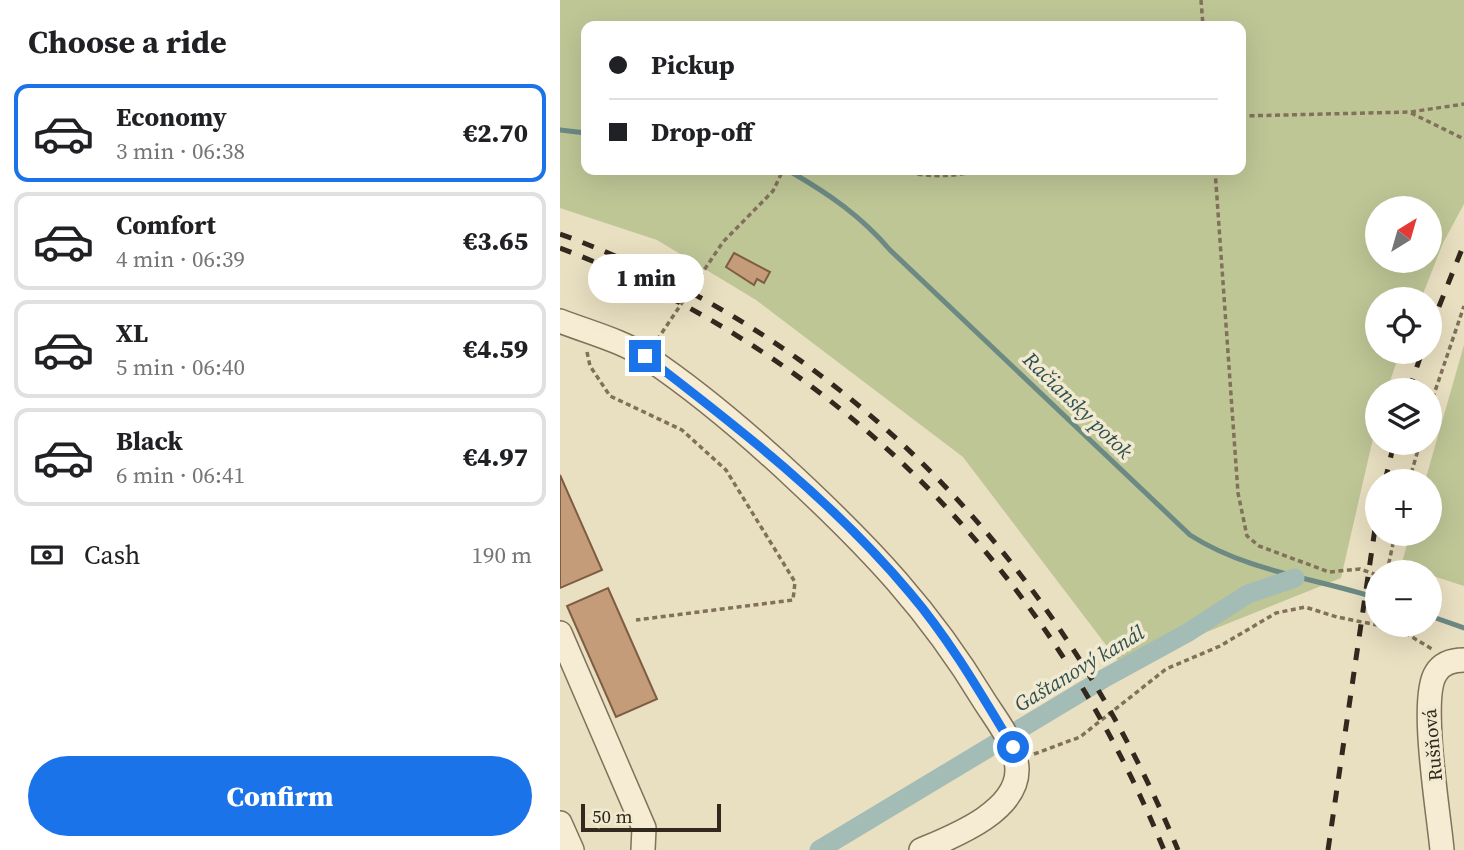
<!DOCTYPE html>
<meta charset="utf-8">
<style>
:root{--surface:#fff;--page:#f2f2f2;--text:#202124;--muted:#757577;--line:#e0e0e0;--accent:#1a73e8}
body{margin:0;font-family:"Source Serif 4",serif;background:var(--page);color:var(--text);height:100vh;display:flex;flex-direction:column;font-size:26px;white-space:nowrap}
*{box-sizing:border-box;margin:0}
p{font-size:23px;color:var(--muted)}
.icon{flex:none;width:38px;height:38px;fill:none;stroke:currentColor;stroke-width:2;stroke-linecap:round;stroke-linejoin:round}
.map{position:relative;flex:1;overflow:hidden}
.panel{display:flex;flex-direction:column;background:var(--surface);width:560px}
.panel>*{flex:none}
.banner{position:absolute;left:21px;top:21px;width:665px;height:154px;border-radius:14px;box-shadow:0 7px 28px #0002;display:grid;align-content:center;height:154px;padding:0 28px;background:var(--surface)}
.needle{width:46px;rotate:37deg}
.controls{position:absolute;left:805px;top:196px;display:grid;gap:14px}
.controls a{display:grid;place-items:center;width:77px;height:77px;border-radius:50%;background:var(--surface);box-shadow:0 7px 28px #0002;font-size:35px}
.scale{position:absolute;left:21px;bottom:18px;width:140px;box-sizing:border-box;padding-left:7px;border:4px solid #32281d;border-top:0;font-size:19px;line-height:24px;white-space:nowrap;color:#32281d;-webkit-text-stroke:5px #f1e9d0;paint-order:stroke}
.end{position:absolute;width:32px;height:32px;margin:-16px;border:9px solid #1a73e8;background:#fff;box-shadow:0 0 0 4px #fff}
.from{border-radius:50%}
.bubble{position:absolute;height:49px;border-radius:24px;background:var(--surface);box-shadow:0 7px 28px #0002;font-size:23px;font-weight:800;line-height:49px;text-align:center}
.banner b{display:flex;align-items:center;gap:24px;height:66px;font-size:26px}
.banner b+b{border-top:2px solid var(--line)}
.banner i{width:18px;height:18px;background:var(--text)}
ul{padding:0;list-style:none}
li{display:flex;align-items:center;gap:21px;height:98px;margin:0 14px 10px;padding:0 14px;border:4px solid var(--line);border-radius:14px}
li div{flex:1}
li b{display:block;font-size:26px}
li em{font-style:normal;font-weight:800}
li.active{border-color:var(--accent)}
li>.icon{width:63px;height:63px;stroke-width:1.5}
h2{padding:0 28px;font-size:32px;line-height:84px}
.pay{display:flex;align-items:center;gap:18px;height:77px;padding:0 28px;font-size:26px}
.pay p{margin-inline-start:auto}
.button{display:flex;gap:14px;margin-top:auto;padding:14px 28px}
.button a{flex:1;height:80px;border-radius:42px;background:var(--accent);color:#fff;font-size:28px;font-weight:800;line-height:80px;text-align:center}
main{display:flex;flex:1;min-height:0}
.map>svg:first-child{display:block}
.green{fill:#bec696;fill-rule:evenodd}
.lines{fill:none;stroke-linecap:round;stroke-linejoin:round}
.stream{stroke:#6c8983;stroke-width:5}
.canal{stroke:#a3bcb6;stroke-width:19}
.building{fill:#c49c7a;stroke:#7e5d42;stroke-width:2}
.minor-casing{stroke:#81715a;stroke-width:26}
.path{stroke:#81715a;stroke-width:3.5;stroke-dasharray:5 3.5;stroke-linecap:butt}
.minor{stroke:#f5ecd3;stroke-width:23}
.rail{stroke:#32281d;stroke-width:5;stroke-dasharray:12 12;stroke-linecap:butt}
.route{stroke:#1a73e8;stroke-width:9}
.labels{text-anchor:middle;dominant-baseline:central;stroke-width:7;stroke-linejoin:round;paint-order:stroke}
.street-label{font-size:19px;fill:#32281d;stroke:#f1e9d0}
.water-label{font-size:21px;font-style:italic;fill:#2e5050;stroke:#f1e9d0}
</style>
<main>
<section class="panel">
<h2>Choose a ride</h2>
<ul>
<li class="active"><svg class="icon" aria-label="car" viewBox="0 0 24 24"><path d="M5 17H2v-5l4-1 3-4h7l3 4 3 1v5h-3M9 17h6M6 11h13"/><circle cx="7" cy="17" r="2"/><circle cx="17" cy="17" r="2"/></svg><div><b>Economy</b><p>3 min · 06:38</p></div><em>€2.70</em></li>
<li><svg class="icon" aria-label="car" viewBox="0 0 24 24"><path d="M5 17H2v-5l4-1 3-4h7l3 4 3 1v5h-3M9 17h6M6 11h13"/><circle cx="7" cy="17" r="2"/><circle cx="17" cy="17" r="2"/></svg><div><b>Comfort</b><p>4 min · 06:39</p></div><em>€3.65</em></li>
<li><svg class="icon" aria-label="car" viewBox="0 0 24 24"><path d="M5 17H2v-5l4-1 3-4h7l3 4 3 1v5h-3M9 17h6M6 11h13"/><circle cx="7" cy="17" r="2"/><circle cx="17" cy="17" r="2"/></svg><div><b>XL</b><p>5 min · 06:40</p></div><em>€4.59</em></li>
<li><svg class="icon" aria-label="car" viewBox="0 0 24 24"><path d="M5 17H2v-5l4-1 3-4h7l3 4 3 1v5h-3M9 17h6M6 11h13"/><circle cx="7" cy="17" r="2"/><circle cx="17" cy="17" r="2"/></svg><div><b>Black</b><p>6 min · 06:41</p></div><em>€4.97</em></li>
</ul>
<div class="pay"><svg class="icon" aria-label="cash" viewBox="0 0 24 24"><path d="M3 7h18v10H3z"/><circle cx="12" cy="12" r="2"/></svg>Cash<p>190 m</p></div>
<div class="button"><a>Confirm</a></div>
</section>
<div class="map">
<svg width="904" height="850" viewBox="0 0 904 850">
<rect width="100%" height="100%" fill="#e9dfc1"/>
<path class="green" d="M0 0H904V204L883 243 861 299H817V352H840L827 390H817V421L781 578 562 666 403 457 196 300 97 240 0 208ZM26 26H681V170H26ZM817 208H870V261H817Z
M904 345V586L870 575V572L841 566 850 534H870V481H865Z"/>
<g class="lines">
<path class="stream" d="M0 130 26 133
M231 172C269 194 301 216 330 250L630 535C686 571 754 578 817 598
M870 616 904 628"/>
<path class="canal" d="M259 850 543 679 627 633 688 594 735 578"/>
</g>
<path class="building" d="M174 253 210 272 204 283 197 279 194 285 166 267Z
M0 475 42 570 0 588Z
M48 588 97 699 56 717 7 606Z"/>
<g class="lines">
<g class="minor-casing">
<path id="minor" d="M0 321C28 332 63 341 88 358 140 393 189 435 235 478 311 549 369 610 423 699 436 720 456 743 457 769 458 812 392 837 361 850
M0 633 84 828 83 850
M0 823 12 850
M882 850C879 815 859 698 876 673 882 663 893 660 904 660"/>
</g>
<path class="path" d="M641 0 643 26
M851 113 904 139
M681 116 850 112 904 104
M341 170C371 179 394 176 425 170
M655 170 678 493 687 536 699 546 769 572 800 569 817 575
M97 340 163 242 213 191 223 170
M27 352 30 366 50 396 122 430 166 470 235 582 233 600 76 620
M870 406 904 306
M849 481 860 443
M827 572 835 534
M821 625 847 634 872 649
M474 754 520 737 606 669 660 646 716 613 745 607 777 617 817 625"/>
<use href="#minor" class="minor"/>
<path class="rail" d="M0 234C293 341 500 566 618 850
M0 248C283 357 489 571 604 850
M870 329 904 244
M849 390 862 352
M825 481 834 443
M768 850 817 515"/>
</g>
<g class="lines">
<path class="route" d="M85 356C179 428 274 502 350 593 390 640 421 694 453 747"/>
</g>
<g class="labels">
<g class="street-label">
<text transform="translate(872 745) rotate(-95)">Rušňová</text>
</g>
<g class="water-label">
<text transform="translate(518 405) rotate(44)">Račiansky potok</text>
<text transform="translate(519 668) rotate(-31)">Gaštanový kanál</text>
</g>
</g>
</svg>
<div class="controls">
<a><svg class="needle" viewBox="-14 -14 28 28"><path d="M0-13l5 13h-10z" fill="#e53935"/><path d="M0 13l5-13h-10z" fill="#757577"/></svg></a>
<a><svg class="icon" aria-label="locate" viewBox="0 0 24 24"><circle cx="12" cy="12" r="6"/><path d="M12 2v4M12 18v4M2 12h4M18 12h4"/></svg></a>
<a><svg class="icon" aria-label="layers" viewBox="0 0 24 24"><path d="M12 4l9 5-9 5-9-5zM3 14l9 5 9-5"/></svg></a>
<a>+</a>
<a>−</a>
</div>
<div class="scale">50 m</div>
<i class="end from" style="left:453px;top:747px"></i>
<i class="end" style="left:85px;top:356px"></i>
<div class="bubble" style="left:28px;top:254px;width:116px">1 min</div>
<div class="banner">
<b><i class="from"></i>Pickup</b>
<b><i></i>Drop-off</b>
</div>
</div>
</main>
